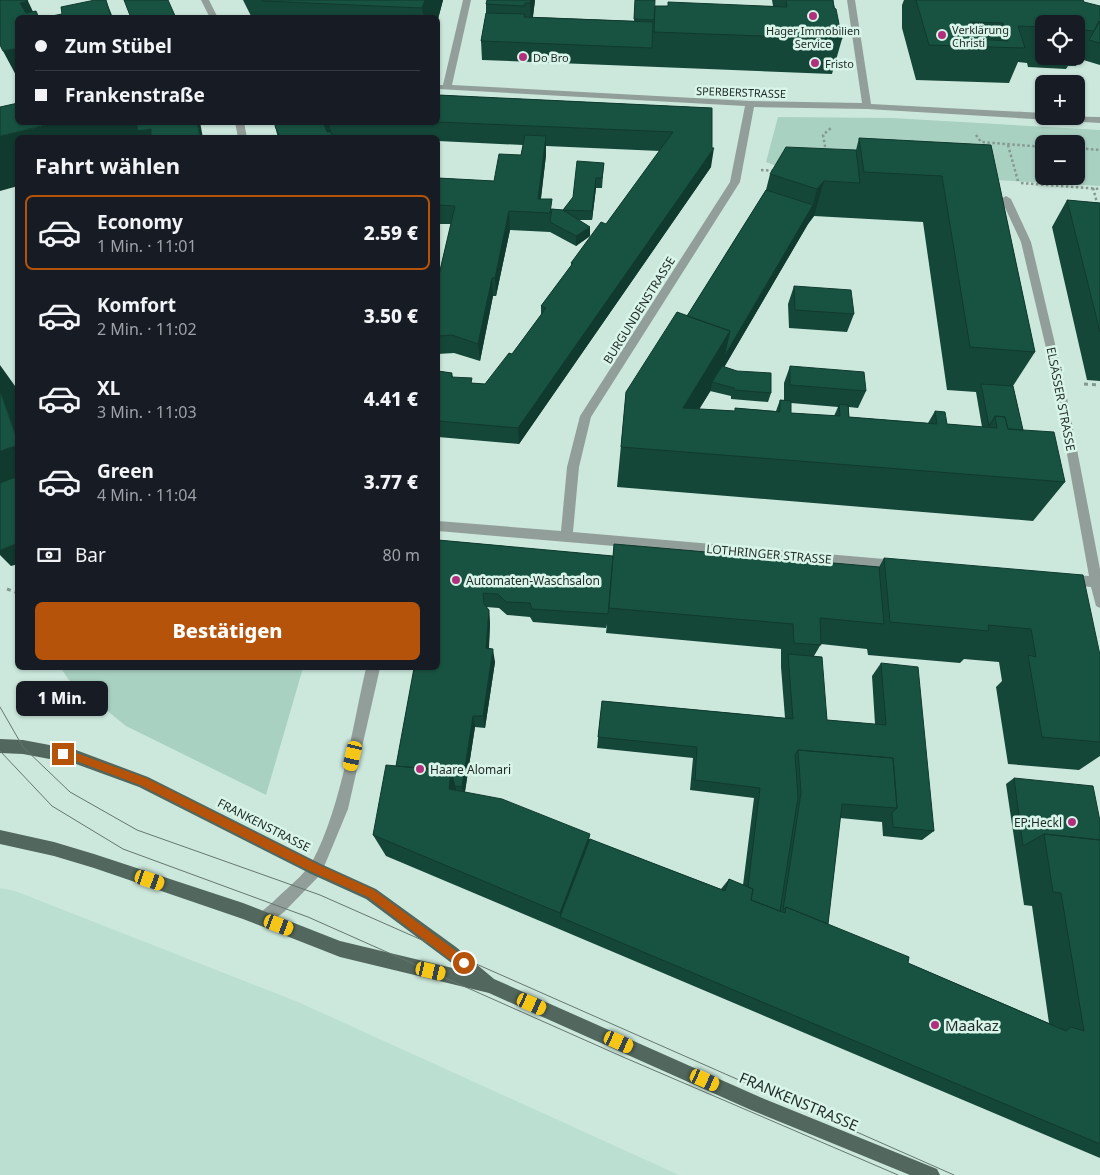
<!DOCTYPE html>
<html lang="de">
<meta charset="utf-8">
<style>
:root{--surface:#171b24;--page:#20242c;--text:#f1f3f6;--muted:#9ea1a6;--line:#363941;--accent:#b45309}
body{margin:0;font-family:"Noto Sans",sans-serif;background:var(--page);color:var(--text);height:100vh;display:flex;flex-direction:column;font-size:19px;white-space:nowrap}
*{box-sizing:border-box;margin:0}
p{font-size:16px;color:var(--muted)}
.icon{flex:none;width:28px;height:28px;fill:none;stroke:currentColor;stroke-width:2;stroke-linecap:round;stroke-linejoin:round}
.map{position:relative;flex:1;overflow:hidden}
.panel{position:absolute;left:15px;top:135px;width:425px;height:535px;display:flex;flex-direction:column;background:var(--surface);border-radius:8px;box-shadow:0 1px 4px #0004}
.panel>*{flex:none}
.hud{position:absolute;left:15px;top:15px;width:425px;height:110px;border-radius:8px;box-shadow:0 1px 4px #0004;display:grid;align-content:center;height:110px;padding:0 20px;background:var(--surface)}
.controls{position:absolute;left:1035px;top:15px;display:grid;gap:10px}
.controls a{display:grid;place-items:center;width:50px;height:50px;border-radius:8px;background:var(--surface);box-shadow:0 1px 4px #0004;font-size:25px}
.end{position:absolute;width:22px;height:22px;margin:-11px;border:6px solid #b45309;background:#fff;box-shadow:0 0 0 2px #fff}
.from{border-radius:50%}
.bubble{position:absolute;height:35px;border-radius:8px;background:var(--surface);box-shadow:0 1px 4px #0004;font-size:16px;font-weight:800;line-height:35px;text-align:center}
.car{position:absolute;width:15px;height:30px;margin:-15px -8px;border-radius:6px;box-shadow:0 0 4px 1px #0007;background:linear-gradient(#f5c518 24%,#345 0 40%,#f5c518 0 76%,#345 0 86%,#f5c518 0)}
.hud b{display:flex;align-items:center;gap:18px;height:48px;font-size:19px}
.hud b+b{border-top:1px solid var(--line)}
.hud i{width:12px;height:12px;background:var(--text)}
ul{padding:0;list-style:none}
li{display:flex;align-items:center;gap:15px;height:75px;margin:0 10px 8px;padding:0 10px;border:2px solid transparent;border-radius:8px}
li div{flex:1}
li b{display:block;font-size:19px}
li em{font-style:normal;font-weight:800}
li.current{border-color:var(--accent)}
li>.icon{width:45px;height:45px;stroke-width:1.5}
h2{padding:0 20px;font-size:22px;line-height:60px}
.pay{display:flex;align-items:center;gap:12px;height:55px;padding:0 20px;font-size:19px}
.pay p{margin-inline-start:auto}
.primary-button{display:flex;gap:10px;margin-top:auto;padding:10px 20px}
.primary-button a{flex:1;height:58px;border-radius:8px;background:var(--accent);color:#fff;font-size:20px;font-weight:800;line-height:58px;text-align:center}
.map>svg:first-child{display:block}
.built{fill:#bbdfd0}
.green{fill:#a9d1c1;fill-rule:evenodd}
.lines{fill:none;stroke-linecap:round;stroke-linejoin:round}
.path-far1{stroke:#859991;stroke-width:2.5;stroke-dasharray:2.5 2.5;stroke-linecap:butt}
.path{stroke:#859991;stroke-width:3;stroke-dasharray:4 4;stroke-linecap:butt}
.minor{fill:#929e99;fill-rule:evenodd}
.primary{fill:#52675e;fill-rule:evenodd}
.tram{stroke:#65766f;stroke-width:1}
.wall{fill:#154738;fill-rule:evenodd}
.shaded-wall{fill:#113a2e}
.building{fill:#185341;stroke:#113a2e;fill-rule:evenodd}
.route{fill:#b45309}
.poi-dot{fill:#b1307c;stroke:#d9f5ea;stroke-width:2}
.labels{text-anchor:middle;dominant-baseline:central;stroke-width:5;stroke-linejoin:round;paint-order:stroke}
.far-poi-label{font-size:11px;fill:#1f2925;stroke:#d9f5ea;text-anchor:start}
.far-street-label{font-size:11px;fill:#1f2925;stroke:#d9f5ea}
.street-label{font-size:12px;fill:#1f2925;stroke:#d9f5ea}
.poi-label{font-size:12px;fill:#1f2925;stroke:#d9f5ea;text-anchor:start}
.near-poi-label{font-size:15px;fill:#1f2925;stroke:#d9f5ea;text-anchor:start}
.near-street-label{font-size:15px;fill:#1f2925;stroke:#d9f5ea}
</style>
<div class="map">
<svg width="1100" height="1175" viewBox="0 0 1100 1175">
<rect width="100%" height="100%" fill="#cce8dd"/>
<path class="built" d="M0 888 15 891 298 1002 679 1175H0Z"/>
<path class="green" d="M778 117 892 118 1100 130V186L781 168 766 162ZM1044 144H1076V176H1044Z
M61 668H303L266 795 126 726 68 679Z"/>
<g class="lines">
<path class="path-far1" d="M976 135 981 142 1044 147
M1008 145 1018 181
M1076 148 1100 150
M826 152 823 135 832 127
M761 170 775 171
M1021 183 1100 189
M1093 188 1100 214"/>
<path class="path" d="M1084 384 1100 385
M7 589 18 593"/>
<path class="minor" d="M201 0H209L218 18H210Z
M463 0H471L452 85 750 101 862 103 847 0H855L871 104 1044 113V116L1100 117V123L867 109 754 107 740 182 591 417 579 467 573 532 896 560 900 561 902 565 900 569 896 570 438 531V521L561 531 567 467 580 416 730 182 745 106 438 89V85H443Z
M235 122H244L247 138H238Z
M1006 196 1011 199 1031 242 1064 382 1100 569V608L1096 606 1091 587 1064 584 1062 580 1064 576 1068 575 1089 576 1054 382 1021 242 1001 199Z
M366 668H380L348 809 321 874 284 912 264 927 259 924 256 919C260 911 268 907 275 900 285 890 305 874 312 862 341 808 352 729 366 668Z"/>
<path class="primary" d="M0 739 23 740 76 750 148 777 321 864 376 889 456 947 494 979 762 1098 937 1169 940 1175H910L751 1110 489 993 340 957 243 919 94 868 54 856 0 844V830L54 842 94 854 243 903 340 941 461 970 366 899 311 874 139 787 76 764 23 754 0 753Z"/>
<path class="tram" d="M0 707 23 747 70 792 137 830 320 895 954 1175
M0 751 52 806 123 849 308 917 623 1057 898 1175"/>
</g>
<path class="wall" d="M243 0H443L438 19V18H252Z
M487 0H535L533 17 634 21 635 0 654 11 667 6H773L772 0H833L842 39 832 74 482 60 481 41 486 13V4Z
M904 0H1083L1084 2 1100 21V65L1080 59 1076 66H1068L1066 69 1028 67 1027 63 1018 62 1009 83 916 80 902 28V5ZM1044 24H1076V56H1044Z
M438 95 712 108 711 167 519 444 438 437V371L452 373 453 377 472 383 485 384 512 354 541 315V306L571 266V263L606 224 660 151 546 146V155L541 199 552 209 563 210 604 163 602 188H596L592 220H579L590 236 576 246 550 232 510 230 496 296H493L480 361 454 353 438 354V270H440L451 224H439L438 229V178L494 181 521 155 523 145 438 141V138H360L333 136V138H278L275 126 276 122H438Z
M859 138 991 145 1035 352 1013 386 1023 430 1065 482 1033 521 617 487 626 392 687 316 766 190 770 174 856 150ZM814 216 923 222 947 390 976 392 982 427 947 424 935 411 928 423 849 417V407L858 408 866 391 790 366 784 383V400H780L776 411 735 408V411L699 409 711 390 710 391 731 396V399L768 402 771 393 724 367 808 224ZM791 403 838 407 834 416 791 413Z
M1067 200 1100 203V381L1087 380 1052 227Z
M794 286 854 314 847 332 789 328 788 304Z
M438 540 613 556 614 544 879 567 884 558 1100 655V756L1079 770 1008 764 996 687 1002 681 999 662 964 659 960 663 868 655 867 649 821 644 814 656 827 720 875 724 872 676 881 663 934 831 922 840 883 836 882 822 840 818 828 924 908 963 1049 1023 1032 906 1024 905 1006 784 1014 778 1100 821V1158L559 929 386 856 373 835 396 766ZM486 607 499 608 507 615 530 617 533 622 606 628 607 624 606 633 781 649V667L785 718 602 701 597 748 693 758 690 790 754 798 743 885 729 879 721 889 465 792 475 727 485 728 495 662 489 648 490 624 489 610Z"/>
<path class="shaded-wall" d="M18 0 28 1 36 18H26Z
M106 0 113 18H111Z
M425 0H443L438 19V18H424L422 8Z
M531 0H535L531 31 530 3Z
M18 48V79L3 51Z
M58 122H69L76 138H18V186L0 191V136Z
M140 122 151 129 155 138H76L69 123Z
M197 122H200L203 138H200Z
M322 122H329L332 136 330 138Z
M546 136V155L539 213 538 199Z
M714 148 711 167 519 444 518 428Z
M596 178V188L592 220V211Z
M824 181 814 216 808 224 715 383 712 382 711 390 675 449 683 408 730 331 813 205 817 189Z
M509 211 510 230 496 296 495 278Z
M438 212 439 224 438 229Z
M590 227V236L576 246V236Z
M492 278 493 296 480 361 478 344Z
M0 365 15 386 18 393V442L0 391Z
M18 445V497L0 504V451Z
M18 543V564L11 566 0 555V550Z
M489 610 490 624 488 661 486 648Z
M493 649 495 662 485 728 483 716Z
M473 716 475 727 464 797 462 787Z
M451 771 458 796 449 789Z
M590 834 587 855 560 917V913Z"/>
<path class="building" d="M0 0H27L28 1 20 3 26 13 36 11 39 18H18V48L3 51 0 45Z
M95 0H106L111 18H42L62 14 61 7Z
M124 0H168L176 18H131Z
M262 0H425L422 8 264 1Z
M487 0H531L530 3H525L524 6 486 4Z
M635 0H655L654 20 634 19Z
M786 0H833L834 8 836 9 842 39 654 32 655 6H668V2L787 7Z
M916 0H1083L1084 2 1100 6V19L1094 31 1082 30 1083 34 1076 33V24H1044V31L1042 27 1018 26 1025 48 929 45ZM970 22 1003 23 1008 41 975 39Z
M486 13 525 14 524 17 653 22 652 48 481 41Z
M1100 21V43L1089 40Z
M438 95 712 108V148H714L518 428 438 421V371L452 373 451 377 472 378 471 383 485 384 509 353 512 354 546 308 541 306 573 263H571L601 222 606 224 673 132 438 122Z
M18 103V122H58L0 136V107Z
M136 122H197L200 138H151V129L138 131Z
M276 122H323L327 132H331L333 138H280L275 126Z
M525 135 546 136 538 199H552L550 213 509 211 495 278H492L478 344 452 335 438 336V279L455 206 438 205V178L494 181 499 154 521 155Z
M859 138 991 145 1035 352 970 347 942 176 864 172Z
M786 147 856 150 860 183 824 181 817 189 770 174Z
M577 161 604 163 602 178H596L592 211 563 210 573 197Z
M766 190 813 205 724 357 730 331 687 316Z
M1067 200 1100 203V332Z
M552 209 563 210 590 227 576 236 550 222Z
M438 270H440L438 279Z
M794 286 851 290 854 314 795 310Z
M677 312 730 331 683 408 735 411V408L780 412V400L791 401V413L840 416 839 404 848 405 849 417 937 424 935 411 945 412 947 424 997 428 995 416 1005 417 1008 429 1054 432 1065 482 621 447 626 392Z
M722 366 737 371 771 373V393L734 390V388L712 382Z
M790 366 864 372 866 391 790 385Z
M981 384 1013 386 1023 430 1008 429 1005 417 995 416 989 426Z
M0 391 18 442V445L0 451Z
M18 476V543L0 550V483Z
M438 540 613 556 608 614 532 609 530 603 506 602 498 594 483 593 484 604 489 610 486 648 493 649 483 716H473L462 787 455 786 451 771 396 766 414 668H438Z
M614 544 879 567 884 624 820 618 821 645 794 643 793 624 609 608Z
M884 558 1083 575 1100 655V742L1042 737 1028 655 1036 657 1031 629 988 625 989 631 890 622Z
M788 654 822 657 827 720 886 725 881 663 918 667 934 831 893 827 892 813 897 808 893 758 798 750 795 755 798 797 780 911 751 900 753 889 748 887 760 788 695 780 697 747 598 737 602 701 793 719Z
M798 750 893 758 897 808 842 804 828 924 786 907 783 910 801 793Z
M386 765 451 771 449 789 502 799 590 834 560 913 373 835Z
M1014 778 1093 786 1100 821V840L1044 834 1023 846Z
M1044 834 1100 840V1144L560 917 590 839 725 891 729 879 753 889 751 900 785 913 786 907 909 957 908 963 1066 1031 1071 1027 1084 1031 1061 893 1053 892Z"/>
<path class="route" d="M63 750 76 753 146 778 319 865 374 890 467 959V967H460L368 897 312 872 140 785 76 761 60 757 59 754Z"/>
<g class="poi-dot">
<circle cx="813" cy="16" r="5"/>
<circle cx="942" cy="35" r="5"/>
<circle cx="523" cy="57" r="5"/>
<circle cx="815" cy="63" r="5"/>
<circle cx="456" cy="580" r="5"/>
<circle cx="420" cy="769" r="5"/>
<circle cx="1072" cy="822" r="5"/>
<circle cx="935" cy="1025" r="5"/>
</g>
<g class="labels">
<g class="far-poi-label">
<text x="952" y="29">Verklärung<tspan x="952" dy="13">Christi</tspan></text>
<text x="813" y="30" text-anchor="middle">Hager Immobilien<tspan x="813" dy="13">Service</tspan></text>
<text x="533" y="57">Do Bro</text>
<text x="825" y="63">Fristo</text>
</g>
<g class="far-street-label">
<text transform="translate(741 92) rotate(2)">SPERBERSTRASSE</text>
</g>
<g class="street-label">
<text transform="translate(639 310) rotate(-58)">BURGUNDENSTRASSE</text>
<text transform="translate(1061 399) rotate(79)">ELSÄSSER STRASSE</text>
<text transform="translate(769 554) rotate(5)">LOTHRINGER STRASSE</text>
<text transform="translate(264 825) rotate(27)">FRANKENSTRASSE</text>
</g>
<g class="poi-label">
<text x="466" y="580">Automaten-Waschsalon</text>
<text x="430" y="769">Haare Alomari</text>
<text x="1062" y="822" text-anchor="end">EP:Heckl</text>
</g>
<g class="near-poi-label">
<text x="945" y="1025">Maakaz</text>
</g>
<g class="near-street-label">
<text transform="translate(799 1101) rotate(23)">FRANKENSTRASSE</text>
</g>
</g>
</svg>
<div class="controls">
<a><svg class="icon" aria-label="locate" viewBox="0 0 24 24"><circle cx="12" cy="12" r="6"/><path d="M12 2v4M12 18v4M2 12h4M18 12h4"/></svg></a>
<a>+</a>
<a>−</a>
</div>
<i class="end from" style="left:464px;top:963px"></i>
<i class="end" style="left:63px;top:754px"></i>
<div class="bubble" style="left:16px;top:681px;width:92px">1 Min.</div>
<i class="car" style="left:353px;top:756px;rotate:193deg"></i>
<i class="car" style="left:150px;top:880px;rotate:109deg"></i>
<i class="car" style="left:279px;top:925px;rotate:111deg"></i>
<i class="car" style="left:431px;top:971px;rotate:103deg"></i>
<i class="car" style="left:532px;top:1004px;rotate:114deg"></i>
<i class="car" style="left:619px;top:1042px;rotate:114deg"></i>
<i class="car" style="left:705px;top:1080px;rotate:114deg"></i>
<div class="hud">
<b><i class="from"></i>Zum Stübel</b>
<b><i></i>Frankenstraße</b>
</div>
<section class="panel">
<h2>Fahrt wählen</h2>
<ul>
<li class="current"><svg class="icon" aria-label="car" viewBox="0 0 24 24"><path d="M5 17H2v-5l4-1 3-4h7l3 4 3 1v5h-3M9 17h6M6 11h13"/><circle cx="7" cy="17" r="2"/><circle cx="17" cy="17" r="2"/></svg><div><b>Economy</b><p>1 Min. · 11:01</p></div><em>2.59 €</em></li>
<li><svg class="icon" aria-label="car" viewBox="0 0 24 24"><path d="M5 17H2v-5l4-1 3-4h7l3 4 3 1v5h-3M9 17h6M6 11h13"/><circle cx="7" cy="17" r="2"/><circle cx="17" cy="17" r="2"/></svg><div><b>Komfort</b><p>2 Min. · 11:02</p></div><em>3.50 €</em></li>
<li><svg class="icon" aria-label="car" viewBox="0 0 24 24"><path d="M5 17H2v-5l4-1 3-4h7l3 4 3 1v5h-3M9 17h6M6 11h13"/><circle cx="7" cy="17" r="2"/><circle cx="17" cy="17" r="2"/></svg><div><b>XL</b><p>3 Min. · 11:03</p></div><em>4.41 €</em></li>
<li><svg class="icon" aria-label="car" viewBox="0 0 24 24"><path d="M5 17H2v-5l4-1 3-4h7l3 4 3 1v5h-3M9 17h6M6 11h13"/><circle cx="7" cy="17" r="2"/><circle cx="17" cy="17" r="2"/></svg><div><b>Green</b><p>4 Min. · 11:04</p></div><em>3.77 €</em></li>
</ul>
<div class="pay"><svg class="icon" aria-label="cash" viewBox="0 0 24 24"><path d="M3 7h18v10H3z"/><circle cx="12" cy="12" r="2"/></svg>Bar<p>80 m</p></div>
<div class="primary-button"><a>Bestätigen</a></div>
</section>
</div>
